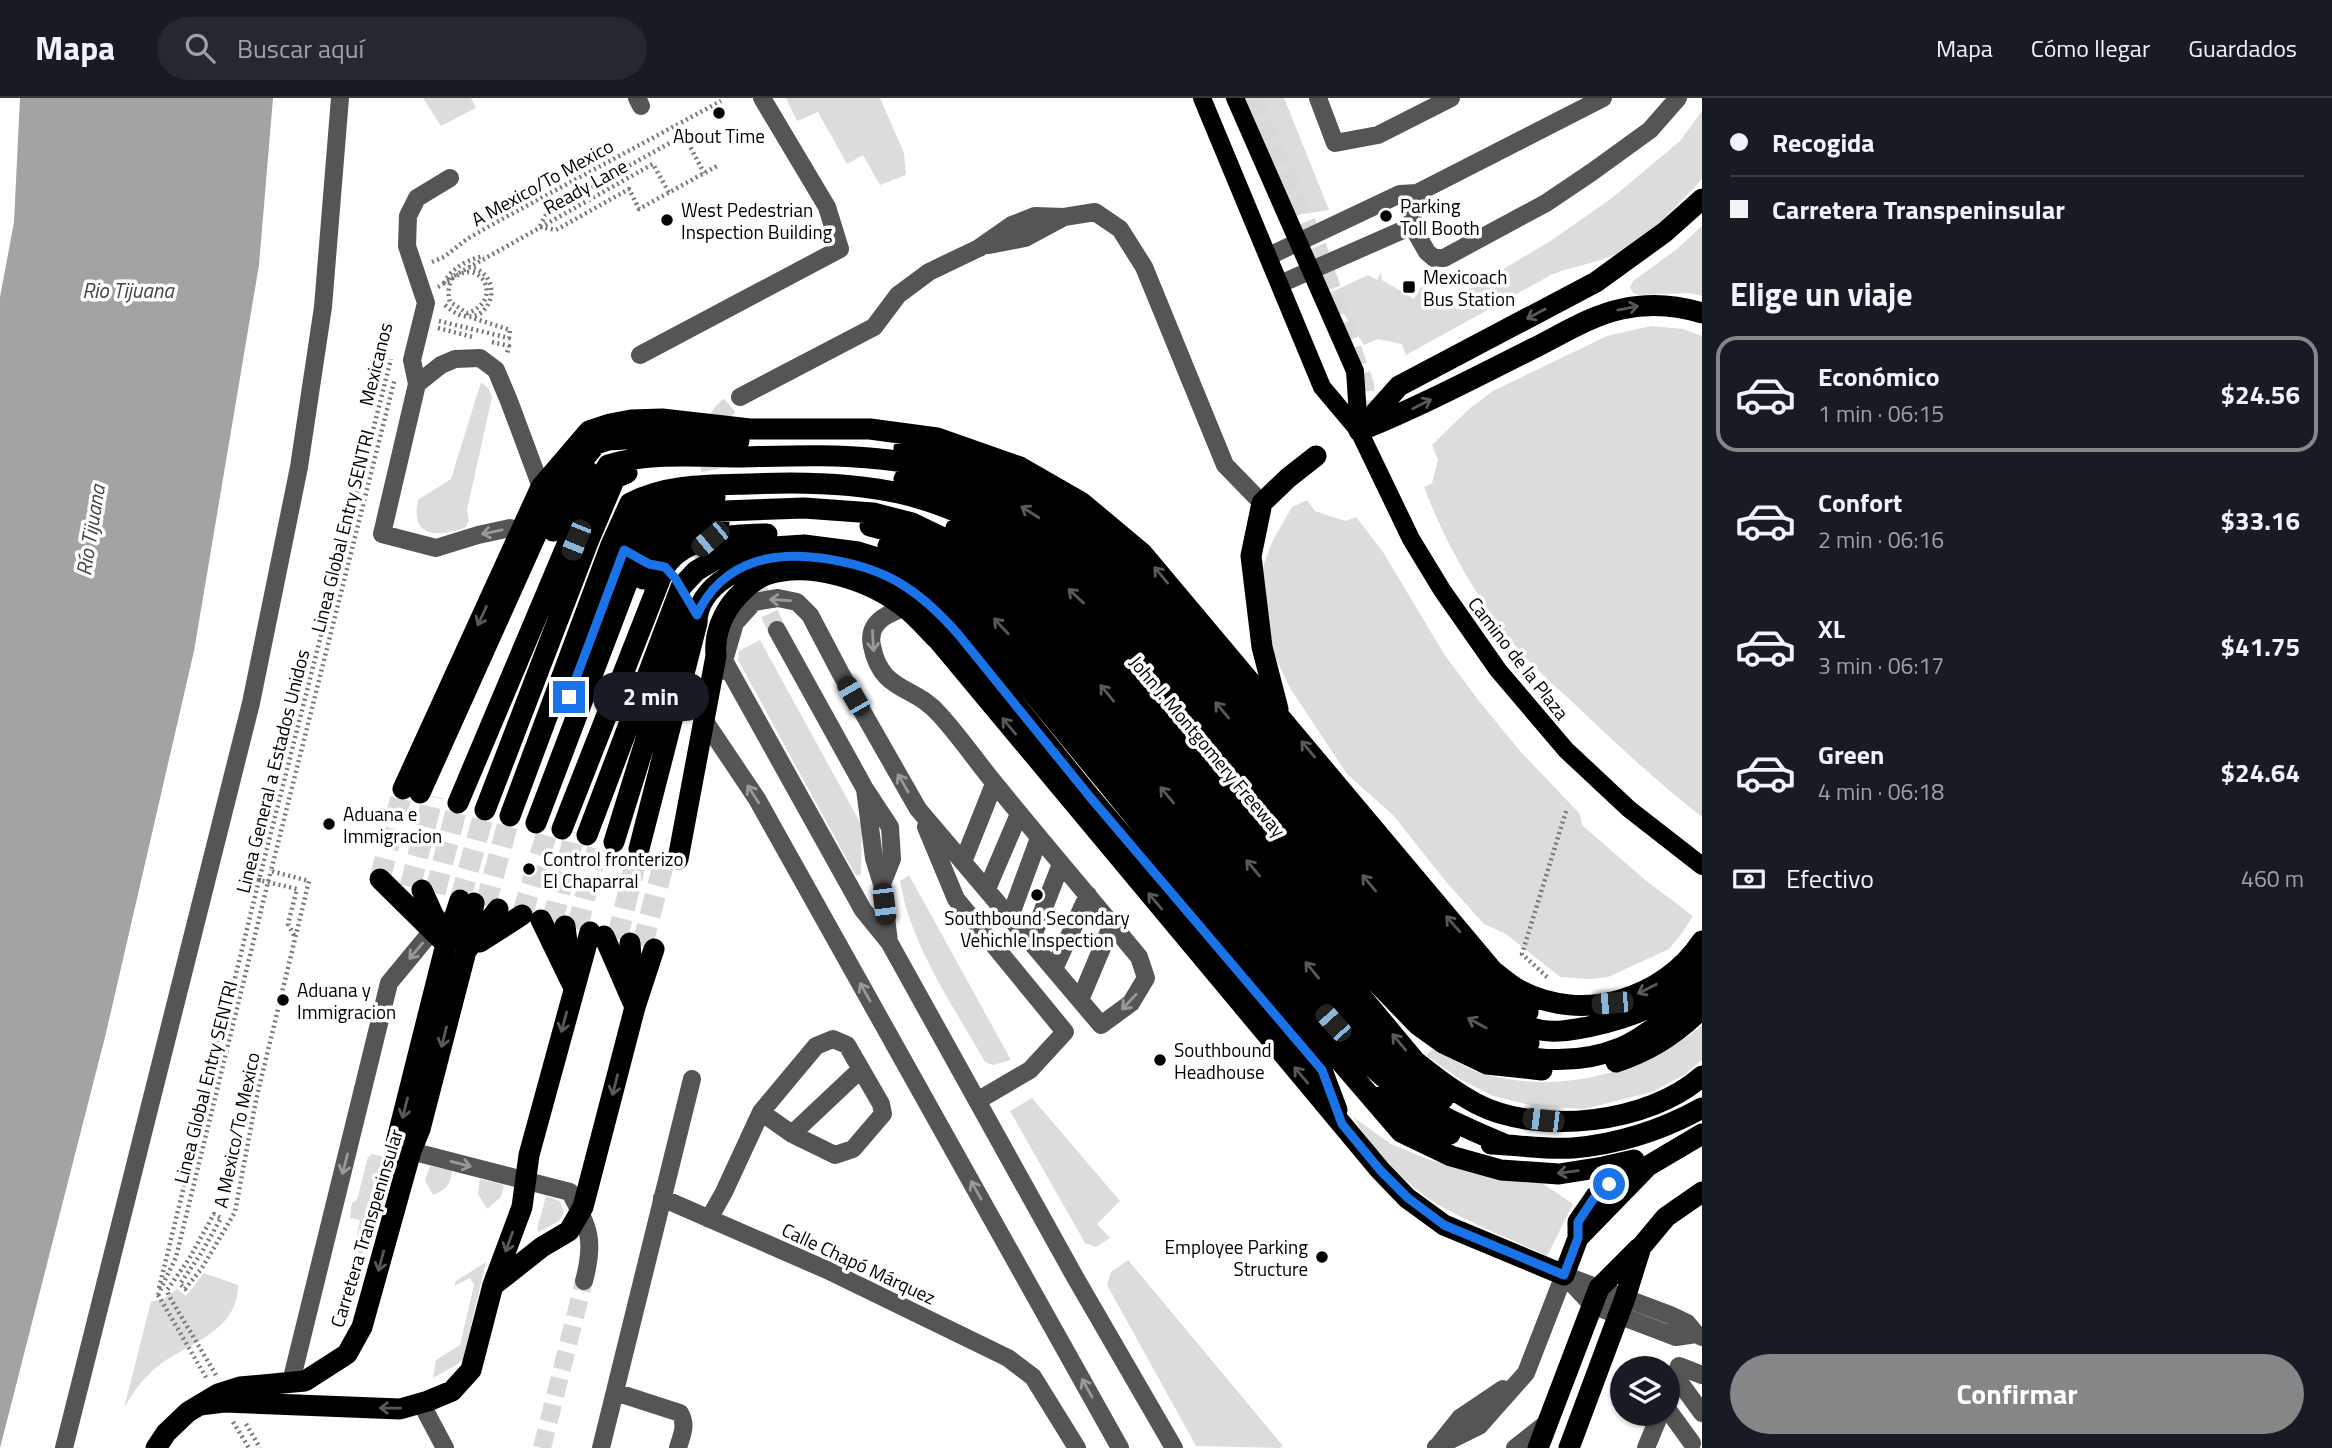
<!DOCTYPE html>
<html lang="es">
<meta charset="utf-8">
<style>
:root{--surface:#171b24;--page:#242831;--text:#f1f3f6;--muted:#9ea1a6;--line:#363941;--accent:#858687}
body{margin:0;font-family:"Titillium Web",sans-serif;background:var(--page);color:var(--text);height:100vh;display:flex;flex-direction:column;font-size:26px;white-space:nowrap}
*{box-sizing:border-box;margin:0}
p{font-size:23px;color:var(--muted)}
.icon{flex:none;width:38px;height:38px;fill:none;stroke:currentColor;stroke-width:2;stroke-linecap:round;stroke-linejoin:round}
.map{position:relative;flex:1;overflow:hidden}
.details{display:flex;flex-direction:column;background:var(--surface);width:630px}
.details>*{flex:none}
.guide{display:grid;align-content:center;height:154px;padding:0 28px;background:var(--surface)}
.controls{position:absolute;left:1610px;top:1258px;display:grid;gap:14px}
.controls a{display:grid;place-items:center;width:70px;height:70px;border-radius:50%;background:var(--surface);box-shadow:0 2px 5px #0004;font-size:35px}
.end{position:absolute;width:32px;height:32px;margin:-16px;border:9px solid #1a73e8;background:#fff;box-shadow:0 0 0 4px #fff}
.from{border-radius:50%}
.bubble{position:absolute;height:49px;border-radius:24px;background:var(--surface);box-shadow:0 2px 5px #0004;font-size:23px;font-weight:700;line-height:49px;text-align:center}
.car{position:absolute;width:21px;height:42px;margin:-21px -10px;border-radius:9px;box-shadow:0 0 5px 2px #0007;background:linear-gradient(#222 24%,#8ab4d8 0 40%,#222 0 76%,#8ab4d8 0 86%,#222 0)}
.guide b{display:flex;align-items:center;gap:24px;height:66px;font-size:26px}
.guide b+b{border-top:2px solid var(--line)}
.guide i{width:18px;height:18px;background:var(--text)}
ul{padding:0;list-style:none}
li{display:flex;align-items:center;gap:21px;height:116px;margin:0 14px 10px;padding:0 14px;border:4px solid transparent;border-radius:21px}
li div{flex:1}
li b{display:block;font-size:26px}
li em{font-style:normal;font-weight:700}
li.on{border-color:var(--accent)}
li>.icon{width:63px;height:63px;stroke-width:1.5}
h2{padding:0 28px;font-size:32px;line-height:84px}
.pay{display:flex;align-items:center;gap:18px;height:77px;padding:0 28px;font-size:26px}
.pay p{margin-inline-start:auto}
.button{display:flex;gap:14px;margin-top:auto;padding:14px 28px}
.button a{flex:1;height:80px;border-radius:42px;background:var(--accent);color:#fff;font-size:28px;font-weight:700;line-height:80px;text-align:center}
header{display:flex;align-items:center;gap:42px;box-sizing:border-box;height:98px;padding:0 35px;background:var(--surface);border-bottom:2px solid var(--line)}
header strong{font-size:33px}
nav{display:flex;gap:38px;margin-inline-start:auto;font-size:24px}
.search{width:490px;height:63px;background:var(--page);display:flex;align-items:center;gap:18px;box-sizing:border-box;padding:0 24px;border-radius:38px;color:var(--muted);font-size:26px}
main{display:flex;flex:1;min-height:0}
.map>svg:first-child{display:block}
.green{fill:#dcdcdc}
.water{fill:#a3a3a3}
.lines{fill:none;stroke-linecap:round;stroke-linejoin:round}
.minor-tunnel{stroke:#d9d9d9;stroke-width:18;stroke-dasharray:18 9;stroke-linecap:butt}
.highway-tunnel{stroke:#d9d9d9;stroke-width:21;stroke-dasharray:21 10;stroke-linecap:butt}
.path{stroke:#777;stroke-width:4.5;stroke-dasharray:2 3.5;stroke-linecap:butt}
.minor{stroke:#555;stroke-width:18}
.major{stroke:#000;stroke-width:18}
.highway{stroke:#000;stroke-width:21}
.oneway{stroke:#595959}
.oneway2{stroke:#999}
.route{stroke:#1a73e8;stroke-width:9}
.poi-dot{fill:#000;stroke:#fff;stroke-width:2.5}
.labels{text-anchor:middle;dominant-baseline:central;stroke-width:7;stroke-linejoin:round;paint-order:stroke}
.poi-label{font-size:19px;fill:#000;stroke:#fff;text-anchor:start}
.street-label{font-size:19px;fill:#000;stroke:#fff}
.water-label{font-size:21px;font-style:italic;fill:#444;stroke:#fff}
</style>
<header>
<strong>Mapa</strong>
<div class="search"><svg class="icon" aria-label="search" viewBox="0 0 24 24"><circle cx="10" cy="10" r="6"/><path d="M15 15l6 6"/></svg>Buscar aquí</div>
<nav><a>Mapa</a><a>Cómo llegar</a><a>Guardados</a></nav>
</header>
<main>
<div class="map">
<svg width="1702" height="1350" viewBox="0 0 1702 1350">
<rect width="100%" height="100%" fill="#fff"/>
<path class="green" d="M423 0H471L476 10 441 28Z
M786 0H880L904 55 906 77 880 87 863 57 847 66 818 14 797 23Z
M1244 0H1284L1329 112 1304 116 1290 112Z
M1702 13V81C1679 105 1653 135 1624 152 1602 165 1575 167 1551 177L1406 257 1402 246 1378 241 1364 247 1330 195 1368 177 1377 182 1381 174 1382 182 1414 201 1422 188 1431 208 1477 187 1552 142 1612 100 1680 43Z
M1702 128V198L1689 195 1639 197 1633 195 1630 189 1633 183 1677 151Z
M1651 228 1683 231 1702 238V719C1661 687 1624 653 1586 617 1566 597 1543 579 1524 558 1482 509 1447 450 1424 389L1432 385 1438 362 1432 347 1469 311 1493 293 1607 238Z
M481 284 489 291 492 299 467 412 469 423 465 430C438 439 410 440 418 402L451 381Z
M1307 402 1315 413 1345 423 1356 419 1383 454 1444 556 1479 603 1520 653 1580 716 1582 727 1644 781 1693 818 1680 838 1669 851 1608 879 1590 881 1560 879 1506 836 1484 826 1447 785 1393 717 1347 676 1290 590 1270 548 1259 492 1264 466 1272 444 1292 409Z
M760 542 862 728 861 776 856 778 738 562 739 553Z
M909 777 1011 962 993 967 985 964C953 907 911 848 900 783Z
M1702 928V962L1684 977 1652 994 1584 1011 1534 1008 1493 998 1458 980 1426 957 1432 951C1449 957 1464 970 1480 975 1557 997 1640 977 1702 928Z
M1032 1000 1120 1103 1097 1126 1110 1140 1096 1149 1085 1145 1010 1013Z
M1353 1019 1391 1046 1430 1062 1495 1081 1542 1085 1573 1106 1547 1158C1513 1142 1477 1128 1444 1110 1407 1089 1375 1055 1353 1019Z
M372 1056 387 1060 360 1164 354 1153 360 1122 350 1120 352 1105 357 1102 368 1059Z
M430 1068 452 1073C450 1087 446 1092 433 1097L425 1082Z
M480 1081 504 1087 501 1099 487 1111 478 1096Z
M546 1098 560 1103 564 1115 559 1123 539 1134 537 1131Z
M1128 1162 1283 1348 1280 1350 1196 1348 1107 1187 1111 1174Z
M486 1164 463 1261 458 1266 433 1280 436 1262 460 1247 474 1187 470 1180 454 1188 456 1183Z
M204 1175 238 1187C238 1234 188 1245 158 1268 143 1280 133 1294 124 1310L151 1204 165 1200 177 1191 186 1198Z"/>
<path class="water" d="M20 0H273L259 167 194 553 106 935 0 1350V199L14 124Z"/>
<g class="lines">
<path class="minor-tunnel" d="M1252 0 1318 150 1365 287 1366 320
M716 399C705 357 700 327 740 299
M758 491 777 532
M542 1350 584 1183"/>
<path class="highway-tunnel" d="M380 781 403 691
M410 789 433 698
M435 795 458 705
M460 802 485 712
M485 808 510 718
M522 817 549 728
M552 825 575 734
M577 831 600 741
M617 841 639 751
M642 848 666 757"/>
<path class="path" d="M540 128 548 113 684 37 704 75
M540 129 556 132 629 91 639 111 717 68
M432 164 444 159 467 141 493 126 721 3
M444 185C451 170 469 161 484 158
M438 189C446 185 455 177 463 175 485 168 501 204 467 215L450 204C447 194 449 189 452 179L653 66 669 95
M445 207C485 245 513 178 469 169
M439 223 509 240 510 232 470 219
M438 230 473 239
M492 244 509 248 507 255
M259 780V782L297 791 288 826 295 839
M1547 879 1522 856 1567 710
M159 1190 259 782 391 261
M158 1197 176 1159 271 772
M158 1197 207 1281
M216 1277 169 1198 167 1192 189 1161 214 1116 221 1120 202 1154 180 1186 185 1191 202 1170 235 1114 256 1002 309 783 271 773 395 280
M233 1324 249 1350
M246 1326 260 1350"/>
<path class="minor" d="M637 0 641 8
M1318 0 1335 45 1378 37 1451 0
M1603 0 1417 95 1413 112 1412 128 1427 154 1434 160H1444L1546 105 1592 74 1650 32 1678 0
M450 80 417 100 408 118 407 148 426 205 412 262 417 286 382 436 436 450 478 437 510 430 532 434
M989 147 1025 140 1064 119
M1269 158 1400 96 1417 95
M1280 186 1412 128
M640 257 840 151 827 109 762 0
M417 286 441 267 455 261 480 260 496 272 509 303 541 389
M740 299 874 229 898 197 929 174 979 150 1012 127 1035 118 1064 119 1095 114 1120 131 1144 169 1225 367 1262 405
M777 532 865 691 890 729 892 761 882 786
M722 559 863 812 889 844
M721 573 735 525 754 504 778 500 797 504 810 517 841 576 918 711 1101 927 1131 905 1146 880 1139 859C1091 801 1043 745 996 687 977 664 960 639 940 617 915 587 881 595 872 548 866 521 894 513 915 506
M704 622 757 701 1120 1350
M865 691 874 760 882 786 889 844 1075 1179 1174 1350
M926 729 956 801 1065 934 1030 972 977 1003
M963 764 994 686
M987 791 1019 716
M1010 819 1039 740
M1031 843 1061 766
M1054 871 1088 797
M1080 902 1112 826
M792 1036 861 971
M399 1050 570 1094C589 1131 595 1142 584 1183
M662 1100 827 1172 1008 1260 1033 1279 1077 1350
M709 1121 724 1094 761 1014 816 948 833 941 847 947 881 1006 883 1016 853 1051 835 1057 792 1036 761 1014
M1564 1177 1670 1217 1687 1225 1696 1236 1702 1239
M1567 1180 1592 1207 1676 1239 1696 1236
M1675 1278 1702 1315
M291 1284 389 885 441 822
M615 1294 680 1315C687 1328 682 1336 678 1350
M1668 1297 1679 1268 1702 1277
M421 1305 445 1350
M1668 1312 1692 1345
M1440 1345 1460 1320 1503 1291
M1436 1349 1479 1328 1526 1275 1564 1177
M64 1350 251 605 299 369 323 209 340 0
M601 1350 692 981
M1515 1350 1548 1324
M1646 1350 1660 1316"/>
<path class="major" d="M1202 0 1322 289 1359 333 1411 441 1442 492 1498 572 1566 652 1629 711 1702 768
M1235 0 1355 273 1359 333"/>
<path class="highway" d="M1364 331C1423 307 1478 278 1534 250 1562 236 1592 217 1622 211 1649 205 1676 207 1702 215
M1359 333 1399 288 1596 184 1665 134 1702 101
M904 350C959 360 1027 385 1072 419 1092 434 1110 453 1129 469L1479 886 1507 906 1528 914
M904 381C955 391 1010 416 1051 450 1068 465 1085 482 1103 498L1444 905 1499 937 1529 945
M870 428C896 434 944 453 965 469 993 491 1017 519 1042 545L1382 954 1417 983 1443 1001
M956 430C1002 450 1037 485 1072 519L1359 866 1418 927 1443 945 1487 966 1542 972
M553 433 564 410 589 374
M627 445 638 420 670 407 715 399
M888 448C962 467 1032 563 1079 620 1141 696 1205 772 1268 848 1306 894 1349 953 1396 989 1429 1014 1466 1030 1504 1046
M858 468C899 480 930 505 958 536L1090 699 1322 972 1337 1012
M643 481C657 444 682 431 719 424
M1278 611 1262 549 1251 458 1262 405 1288 380 1316 358
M403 691 541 389 589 333 610 326 631 322 662 321 750 331H870L937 340 1020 369 1081 404 1142 455 1493 873C1501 879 1510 887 1519 892 1583 926 1664 901 1702 843
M420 695 554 397 596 346 608 342 660 339 739 343
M458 705 582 411 608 367C649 354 698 359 741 359 787 358 834 356 880 361 940 366 1014 396 1061 434 1078 449 1095 466 1112 481L1461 896C1486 910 1511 926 1540 932 1557 935 1571 932 1588 929 1632 920 1673 904 1702 870
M485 712 588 444 615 380 627 375
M510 718 611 447 630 405C667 386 708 387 749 386 859 381 946 391 1036 461 1054 474 1070 492 1086 508L1416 903C1428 913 1441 926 1454 934 1501 962 1569 971 1620 950 1641 942 1686 907 1702 890
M536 725 637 459 648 438 675 420 696 414 804 410 873 415 912 425 972 454 1013 487 1056 532 1415 963C1434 978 1454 994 1477 1006 1539 1038 1650 1025 1702 978
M562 731 665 469C686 437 732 437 767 436
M587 737 681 489 696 473 716 461 744 451 804 447 858 454 894 465 941 493 1014 572 1236 842 1401 1034 1451 1058 1501 1072 1559 1076 1603 1069 1634 1062
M614 744 687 509
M639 751 697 525C697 486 748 463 781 460
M678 761 716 558C714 537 722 515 737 499 745 490 755 481 766 477 809 462 870 482 904 509 917 518 927 532 939 543L1380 1072 1407 1100 1444 1127 1564 1177 1578 1140V1124L1596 1098 1621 1075 1648 1068 1702 1036
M380 781 446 846
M422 792 441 834
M541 822 573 888
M565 828 570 869
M604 838 635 909
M480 844 522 817
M630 845 633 890
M466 850 474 805
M1616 964C1650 953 1677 936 1702 910
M1381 998 1418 1022 1450 1036
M1491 1046C1518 1047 1547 1052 1573 1050 1619 1046 1662 1032 1702 1010
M398 1081 395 1049 446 846 460 802
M1578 1140 1648 1068
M495 1186 542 1149 569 1133 583 1109 635 909 654 851
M200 1307 224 1304 400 1311 428 1303 452 1293 471 1272 493 1187 522 1109 529 1057 590 834
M156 1350 166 1335 188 1314 218 1296 240 1289 305 1283 347 1256 362 1229 411 1053 420 1031 466 853 498 811
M1538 1350 1599 1190 1639 1150
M1569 1350 1625 1200 1641 1149 1666 1119 1702 1094"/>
</g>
<defs><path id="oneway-shaft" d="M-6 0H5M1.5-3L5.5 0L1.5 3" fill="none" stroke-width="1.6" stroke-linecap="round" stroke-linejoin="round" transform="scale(1.75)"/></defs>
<g class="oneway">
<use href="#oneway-shaft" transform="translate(1628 210) rotate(-11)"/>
<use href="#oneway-shaft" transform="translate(1536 216) rotate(152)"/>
<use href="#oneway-shaft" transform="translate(1422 306) rotate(-27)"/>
<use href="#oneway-shaft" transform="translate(1030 414) rotate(-147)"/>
<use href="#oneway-shaft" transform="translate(1161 477) rotate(-130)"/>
<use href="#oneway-shaft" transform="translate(1076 498) rotate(-137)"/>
<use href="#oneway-shaft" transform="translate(482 518) rotate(115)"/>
<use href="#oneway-shaft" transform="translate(1001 528) rotate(-133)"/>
<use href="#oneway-shaft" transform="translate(1107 595) rotate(-129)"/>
<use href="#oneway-shaft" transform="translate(1222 612) rotate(-130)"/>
<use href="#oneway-shaft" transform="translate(1009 628) rotate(-130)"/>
<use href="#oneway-shaft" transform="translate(1308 651) rotate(-130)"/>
<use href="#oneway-shaft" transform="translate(1167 697) rotate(-130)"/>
<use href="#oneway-shaft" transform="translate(1253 770) rotate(-130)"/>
<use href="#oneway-shaft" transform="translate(1369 785) rotate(-130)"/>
<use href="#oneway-shaft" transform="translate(1155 803) rotate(-130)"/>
<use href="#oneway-shaft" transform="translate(1453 826) rotate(-131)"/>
<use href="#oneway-shaft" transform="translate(1312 872) rotate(-129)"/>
<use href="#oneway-shaft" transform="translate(1647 891) rotate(153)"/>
<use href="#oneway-shaft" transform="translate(564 924) rotate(105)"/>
<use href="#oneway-shaft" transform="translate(1477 925) rotate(-151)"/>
<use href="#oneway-shaft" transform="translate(444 939) rotate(104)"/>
<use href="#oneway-shaft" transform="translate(1399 944) rotate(-130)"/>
<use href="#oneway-shaft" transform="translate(1301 977) rotate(-130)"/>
<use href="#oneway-shaft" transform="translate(615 987) rotate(104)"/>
<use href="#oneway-shaft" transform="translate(405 1010) rotate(104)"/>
<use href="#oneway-shaft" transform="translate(1568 1074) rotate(173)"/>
<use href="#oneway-shaft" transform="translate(509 1144) rotate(110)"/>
<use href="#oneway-shaft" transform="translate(381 1163) rotate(105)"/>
<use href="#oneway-shaft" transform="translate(390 1310) rotate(-179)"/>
</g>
<g class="oneway2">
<use href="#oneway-shaft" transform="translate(492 434) rotate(168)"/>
<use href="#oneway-shaft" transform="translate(780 502) rotate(-176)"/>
<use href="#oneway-shaft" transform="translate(873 543) rotate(87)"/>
<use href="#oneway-shaft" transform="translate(903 685) rotate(-120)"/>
<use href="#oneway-shaft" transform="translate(753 696) rotate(-123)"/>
<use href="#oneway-shaft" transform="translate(416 853) rotate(130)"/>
<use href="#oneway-shaft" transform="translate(865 894) rotate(-119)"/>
<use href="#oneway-shaft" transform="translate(1129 904) rotate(133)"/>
<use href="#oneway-shaft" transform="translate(345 1066) rotate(104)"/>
<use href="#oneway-shaft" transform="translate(461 1066) rotate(14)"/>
<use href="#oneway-shaft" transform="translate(976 1092) rotate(-119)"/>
<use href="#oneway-shaft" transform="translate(1087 1290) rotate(-119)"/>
</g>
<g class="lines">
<path class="route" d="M569 599 624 452 649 466 665 469 675 480 697 517C708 492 728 473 755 464 798 450 869 464 906 489 926 502 943 519 958 536L1090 699 1322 972 1342 1026 1380 1072 1408 1100 1444 1127 1564 1177 1578 1140V1124L1596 1097 1609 1086"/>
</g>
<g class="poi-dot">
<circle cx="719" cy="15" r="7"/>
<circle cx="1386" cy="118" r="7"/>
<circle cx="667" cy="122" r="7"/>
<rect x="1402" y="182" width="14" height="14" rx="3.5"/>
<circle cx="329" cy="726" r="7"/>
<circle cx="529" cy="771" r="7"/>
<circle cx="1037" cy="797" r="7"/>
<circle cx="283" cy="902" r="7"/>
<circle cx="1160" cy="962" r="7"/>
<circle cx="1322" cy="1159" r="7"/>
</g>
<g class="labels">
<g class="poi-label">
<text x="719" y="37" text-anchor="middle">About Time</text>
<text x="1400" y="107">Parking<tspan x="1400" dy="22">Toll Booth</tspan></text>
<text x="681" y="111">West Pedestrian<tspan x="681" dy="22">Inspection Building</tspan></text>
<text x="1423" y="178">Mexicoach<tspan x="1423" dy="22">Bus Station</tspan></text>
<text x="343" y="715">Aduana e<tspan x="343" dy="22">Immigracion</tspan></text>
<text x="543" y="760">Control fronterizo<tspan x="543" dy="22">El Chaparral</tspan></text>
<text x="1037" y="819" text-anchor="middle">Southbound Secondary<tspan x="1037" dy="22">Vehichle Inspection</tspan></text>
<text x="297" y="891">Aduana y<tspan x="297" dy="22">Immigracion</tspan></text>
<text x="1174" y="951">Southbound<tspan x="1174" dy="22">Headhouse</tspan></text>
<text x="1308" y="1148" text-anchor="end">Employee Parking<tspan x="1308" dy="22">Structure</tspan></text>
</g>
<g class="street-label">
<text transform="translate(542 84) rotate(-29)">A Mexico/To Mexico</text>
<text transform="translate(585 88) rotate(-29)">Ready Lane</text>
<text transform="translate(375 266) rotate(-76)">Mexicanos</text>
<text transform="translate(342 433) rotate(-76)">Linea Global Entry SENTRI</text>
<text transform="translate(1519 560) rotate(52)">Camino de la Plaza</text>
<text transform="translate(1208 648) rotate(50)">John J. Montgomery Freeway</text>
<text transform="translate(272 673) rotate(-76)">Linea General a Estados Unidos</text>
<text transform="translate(205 984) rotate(-76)">Linea Global Entry SENTRI</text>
<text transform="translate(236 1032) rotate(-78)">A Mexico/To Mexico</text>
<text transform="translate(366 1130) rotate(-73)">Carretera Transpeninsular</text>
<text transform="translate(859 1165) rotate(25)">Calle Chapó Márquez</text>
</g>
<g class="water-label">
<text x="128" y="192">Rio Tijuana</text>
<text transform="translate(90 432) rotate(-81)">Río Tijuana</text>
</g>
</g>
</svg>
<div class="controls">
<a><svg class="icon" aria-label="layers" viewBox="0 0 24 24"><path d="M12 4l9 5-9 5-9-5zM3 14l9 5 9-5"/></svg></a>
</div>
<i class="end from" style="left:1609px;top:1086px"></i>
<i class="end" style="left:569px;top:599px"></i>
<div class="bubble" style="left:593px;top:574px;width:116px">2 min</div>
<i class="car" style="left:710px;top:441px;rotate:230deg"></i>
<i class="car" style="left:576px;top:442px;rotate:202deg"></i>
<i class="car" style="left:853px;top:598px;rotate:330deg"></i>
<i class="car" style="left:884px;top:806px;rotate:173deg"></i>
<i class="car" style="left:1612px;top:905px;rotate:265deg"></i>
<i class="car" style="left:1333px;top:925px;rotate:318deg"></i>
<i class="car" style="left:1543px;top:1022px;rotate:277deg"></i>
</div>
<section class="details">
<div class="guide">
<b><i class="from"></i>Recogida</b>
<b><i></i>Carretera Transpeninsular</b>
</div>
<h2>Elige un viaje</h2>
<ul>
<li class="on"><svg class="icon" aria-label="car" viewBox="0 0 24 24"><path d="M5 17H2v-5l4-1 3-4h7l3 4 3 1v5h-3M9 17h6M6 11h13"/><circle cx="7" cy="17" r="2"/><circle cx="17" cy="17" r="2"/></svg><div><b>Económico</b><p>1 min · 06:15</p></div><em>$24.56</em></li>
<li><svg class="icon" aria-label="car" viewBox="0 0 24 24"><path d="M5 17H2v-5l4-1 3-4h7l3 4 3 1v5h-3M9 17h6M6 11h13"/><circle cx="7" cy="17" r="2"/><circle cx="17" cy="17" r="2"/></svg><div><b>Confort</b><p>2 min · 06:16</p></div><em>$33.16</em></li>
<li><svg class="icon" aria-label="car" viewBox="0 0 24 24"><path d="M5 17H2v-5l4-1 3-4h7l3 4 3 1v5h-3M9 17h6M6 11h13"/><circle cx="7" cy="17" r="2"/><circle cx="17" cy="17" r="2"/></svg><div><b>XL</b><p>3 min · 06:17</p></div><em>$41.75</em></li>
<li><svg class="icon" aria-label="car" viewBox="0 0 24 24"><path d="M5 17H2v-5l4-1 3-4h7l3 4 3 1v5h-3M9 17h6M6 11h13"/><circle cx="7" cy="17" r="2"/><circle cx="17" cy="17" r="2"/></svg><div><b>Green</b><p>4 min · 06:18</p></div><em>$24.64</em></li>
</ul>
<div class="pay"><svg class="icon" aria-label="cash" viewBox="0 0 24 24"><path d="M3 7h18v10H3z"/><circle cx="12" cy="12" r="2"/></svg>Efectivo<p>460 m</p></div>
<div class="button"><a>Confirmar</a></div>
</section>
</main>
